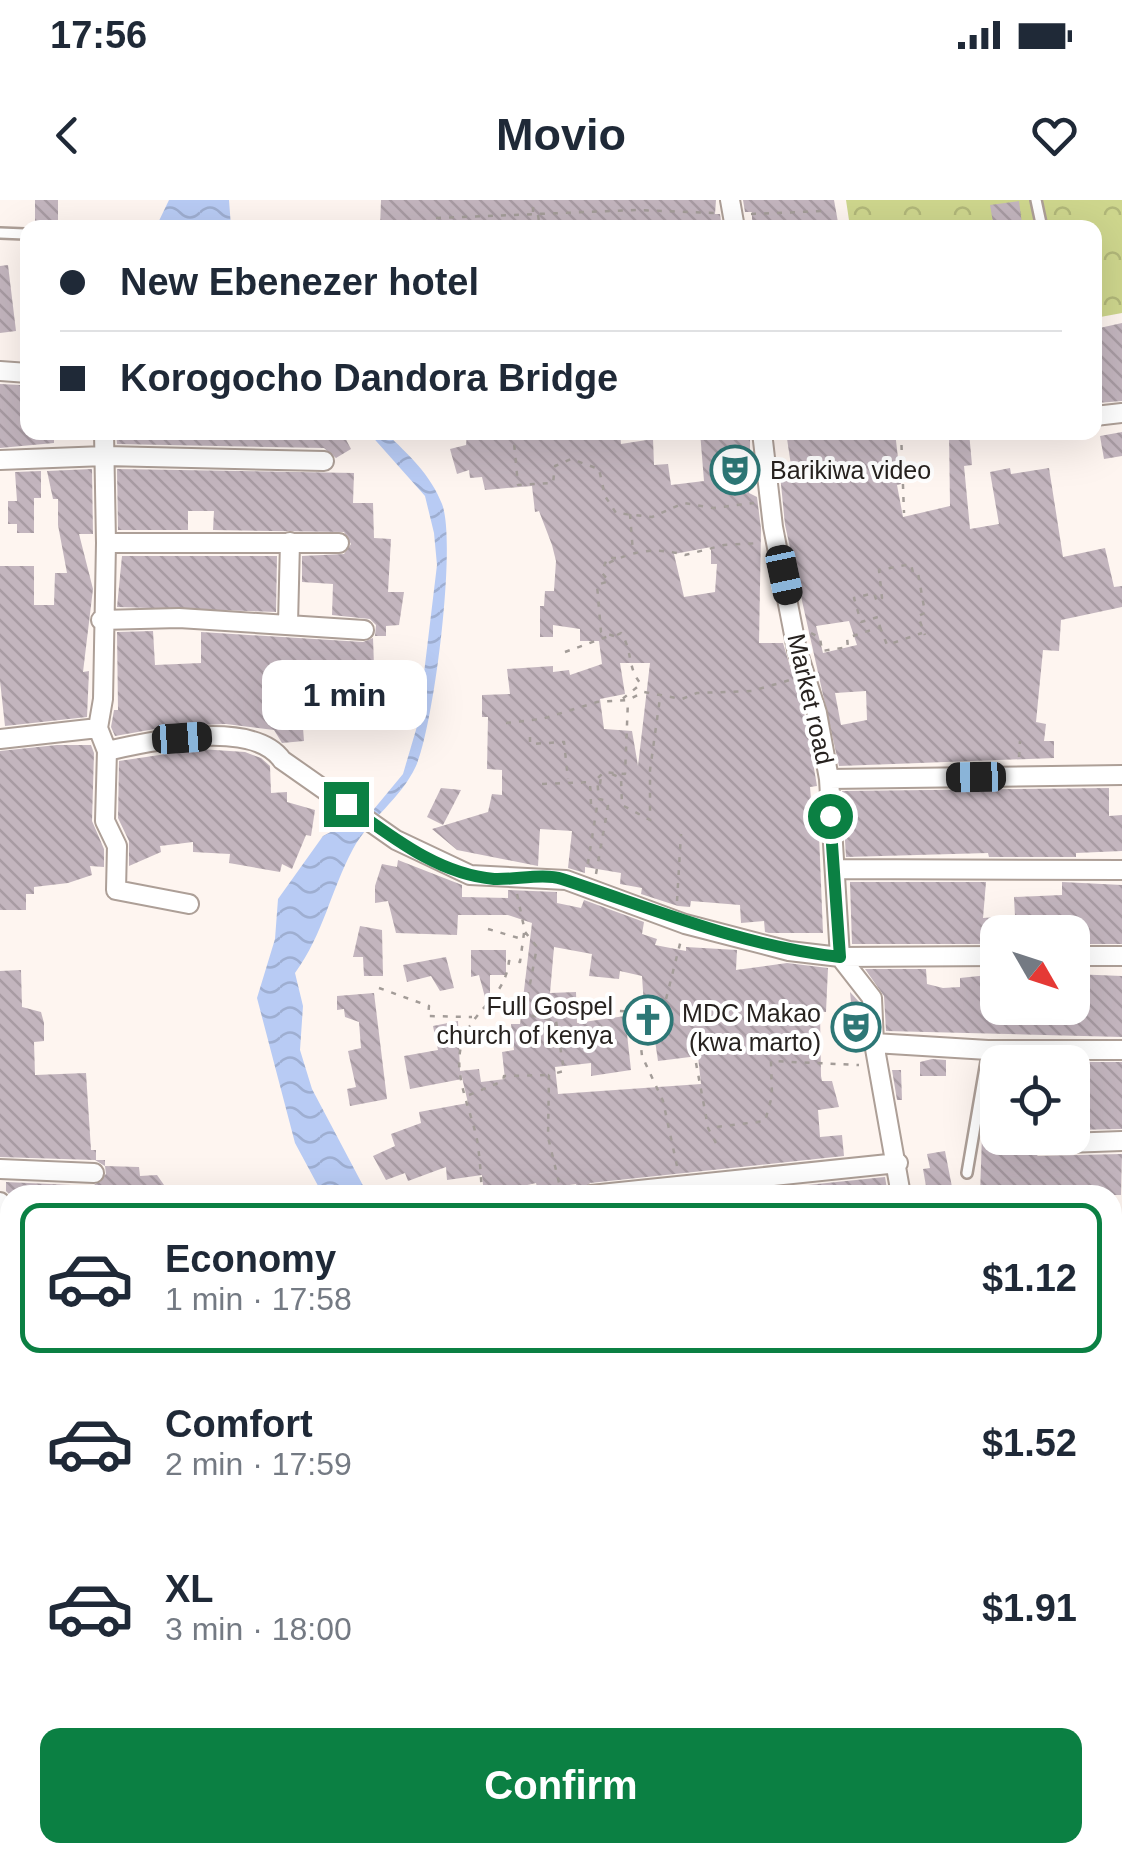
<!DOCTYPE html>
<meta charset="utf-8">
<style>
:root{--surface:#fff;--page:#f6f6f7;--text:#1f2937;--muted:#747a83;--line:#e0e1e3;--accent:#0b8043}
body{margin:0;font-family:Helvetica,sans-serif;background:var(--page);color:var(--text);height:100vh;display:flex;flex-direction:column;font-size:38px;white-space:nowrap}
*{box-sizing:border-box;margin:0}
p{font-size:32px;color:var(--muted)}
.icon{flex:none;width:55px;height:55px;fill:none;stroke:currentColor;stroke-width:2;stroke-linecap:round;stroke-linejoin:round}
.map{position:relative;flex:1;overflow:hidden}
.details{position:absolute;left:0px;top:985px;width:1122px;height:678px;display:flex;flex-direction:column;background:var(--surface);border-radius:30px 30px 0 0;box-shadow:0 10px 40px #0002}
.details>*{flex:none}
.top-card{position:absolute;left:20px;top:20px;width:1082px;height:220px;border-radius:20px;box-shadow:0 10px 40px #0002;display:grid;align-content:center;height:220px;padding:0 40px;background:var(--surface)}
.needle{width:65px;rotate:129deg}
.buttons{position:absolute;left:980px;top:715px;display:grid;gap:20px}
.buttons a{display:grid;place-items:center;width:110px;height:110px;border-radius:20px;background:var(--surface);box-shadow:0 10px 40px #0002;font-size:50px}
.end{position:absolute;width:45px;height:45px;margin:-22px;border:12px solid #0b8043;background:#fff;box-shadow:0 0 0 5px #fff}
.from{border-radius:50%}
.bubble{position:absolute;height:70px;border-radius:20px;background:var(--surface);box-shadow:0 10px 40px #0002;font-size:32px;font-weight:700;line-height:70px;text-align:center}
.car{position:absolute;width:30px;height:60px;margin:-30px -15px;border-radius:12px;box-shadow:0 0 8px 2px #0007;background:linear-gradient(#222 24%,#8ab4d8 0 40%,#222 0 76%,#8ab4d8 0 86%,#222 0)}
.top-card b{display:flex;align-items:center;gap:35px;height:95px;font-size:38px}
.top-card b+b{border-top:2px solid var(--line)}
.top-card i{width:25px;height:25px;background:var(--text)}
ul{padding:18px 0 0;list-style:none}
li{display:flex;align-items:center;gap:30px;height:150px;margin:0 20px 15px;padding:0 20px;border:5px solid transparent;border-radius:20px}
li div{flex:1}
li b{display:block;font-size:38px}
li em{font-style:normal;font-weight:700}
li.current{border-color:var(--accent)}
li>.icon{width:90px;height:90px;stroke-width:1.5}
.cta{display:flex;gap:20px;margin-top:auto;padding:20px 40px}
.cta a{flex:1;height:115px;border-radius:20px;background:var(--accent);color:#fff;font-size:40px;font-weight:700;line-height:115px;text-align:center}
.status{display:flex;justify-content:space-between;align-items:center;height:70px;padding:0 50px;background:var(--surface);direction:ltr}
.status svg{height:28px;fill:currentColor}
header{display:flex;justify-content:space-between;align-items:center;height:130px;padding:0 40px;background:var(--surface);font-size:45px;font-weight:700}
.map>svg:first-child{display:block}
.park{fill:url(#park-crowns)}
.water{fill:url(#water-waves)}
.building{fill:url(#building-back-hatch);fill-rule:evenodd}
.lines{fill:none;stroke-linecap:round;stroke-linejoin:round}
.lane-casing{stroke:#ad9f97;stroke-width:14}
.street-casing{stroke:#ad9f97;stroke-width:22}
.path{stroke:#a39c98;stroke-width:2.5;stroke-dasharray:5 8;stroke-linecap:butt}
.lane{stroke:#fff;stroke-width:9}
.street{stroke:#fff;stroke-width:18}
.route{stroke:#0b8043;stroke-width:12}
.labels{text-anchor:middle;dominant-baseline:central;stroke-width:8;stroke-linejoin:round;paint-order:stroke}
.poi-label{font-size:25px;fill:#27221f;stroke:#fff;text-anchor:end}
.street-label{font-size:25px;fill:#27221f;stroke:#fff}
</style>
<div class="status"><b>17:56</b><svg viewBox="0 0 49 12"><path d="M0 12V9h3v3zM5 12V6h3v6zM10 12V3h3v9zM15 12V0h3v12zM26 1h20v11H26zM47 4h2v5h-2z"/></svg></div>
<header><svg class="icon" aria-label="back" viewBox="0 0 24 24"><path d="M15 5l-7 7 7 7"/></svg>Movio<svg class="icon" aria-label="heart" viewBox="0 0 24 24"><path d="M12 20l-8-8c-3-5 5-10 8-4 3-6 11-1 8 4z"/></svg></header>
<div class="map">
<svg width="1122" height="1661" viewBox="0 0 1122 1661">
<defs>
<pattern id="park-crowns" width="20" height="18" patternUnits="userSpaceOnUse" patternTransform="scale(2.5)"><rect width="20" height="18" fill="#ced68d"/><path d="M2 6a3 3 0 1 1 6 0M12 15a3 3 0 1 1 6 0" fill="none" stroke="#b1b779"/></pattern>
<pattern id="water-waves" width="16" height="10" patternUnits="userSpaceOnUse" patternTransform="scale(2.5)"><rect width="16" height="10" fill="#b8cbf4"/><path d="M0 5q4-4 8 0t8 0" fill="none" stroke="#9eaed1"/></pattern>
<pattern id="building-back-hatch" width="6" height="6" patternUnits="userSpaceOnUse" patternTransform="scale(2.5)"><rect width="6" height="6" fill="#c3b5be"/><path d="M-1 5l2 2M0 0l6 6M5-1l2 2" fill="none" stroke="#a89ba3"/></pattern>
</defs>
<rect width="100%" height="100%" fill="#fef5f0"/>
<path class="park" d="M846 0H1122V113L1095 118V28L850 27Z"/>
<path class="water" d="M169 0H229L231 27H156Z
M369 233H386C408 254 431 275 442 304 457 343 434 525 416 566 400 600 370 618 353 649 330 692 324 733 295 773L303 806 300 850 312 889 368 995H323L295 943 257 798 275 739 278 699 323 636 374 609 403 574 418 523 437 365 434 333 425 296Z"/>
<path class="building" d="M35 0H58V23H35Z
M381 0H716L715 14H720L722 28H380Z
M743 0H834L839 28H752V12H745Z
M1019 1 1022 24 994 28 990 5Z
M8 65 16 131 0 133V66Z
M1122 123V201L1097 203 1095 129Z
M0 184 20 185V217H28V232H54V243L0 248Z
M116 232H342L351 249 336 258 324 248 117 244Z
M479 232H620L621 244 653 239 654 265 668 264 671 285 704 281 700 232 750 238V257H746L745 267 749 293 757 297 761 329 759 443H783L805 516 817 586 810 587 812 611 818 610 823 733H769L765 732 764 721 741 723 740 705 691 701 690 707 678 706 641 694 642 688 620 684 621 673 585 667V673L568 668 572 631 540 629 538 666 457 650 432 629 488 612 492 594 502 595V570L487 569 488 517H482V495L510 494 507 469 553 466V472L569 470 570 475 602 464 599 441H580V429L553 425V437H540V406H544L545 391H554L556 361 552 345 539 311 535 312 532 286 485 290 482 277 470 278 469 270 457 274 450 249 466 245 467 234ZM711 347V364H717L715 392 684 397 674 354ZM620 463H650L638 566 632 531 604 529 600 499 625 494Z
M786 232H895L901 284 897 285 903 317 950 306 949 232H969L972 265 964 266 970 329 999 324 990 272 1010 268 1011 274 1049 268 1063 357 1105 348 1114 387 1122 386V407L1061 420 1059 451 1043 450 1036 522 1046 524 1044 541H1054V558L839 566 785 325 780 274 792 272ZM849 421 857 445 823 453 816 426ZM866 491 867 520 841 525 835 493Z
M1122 232V256L1104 259 1100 236Z
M92 269 93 334H79L93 389 83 472 89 471 87 517 5 526 0 481V366H34V405H54L55 373H67L58 325V299H53L47 271Z
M117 269 354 273 353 303H373L374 338 391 339 388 392H404L399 425 386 426V436H375L376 425 370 419 332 415 333 384 302 382V356L344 354 351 344 344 332 213 330 214 311H188V330H118Z
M41 271V298H34V333H17V324H8V301H17L15 272Z
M122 356H277L276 412 117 407Z
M153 431 155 465 201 463V432L363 442 373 438 374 466H398V496H375V512H352L355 529 303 528 304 541 282 543 274 530 226 524 172 526 115 536 111 527 114 510H118L117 432Z
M57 545H91L94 553 92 621 104 649V667L90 666 92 675 68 683 34 687V694H26V710H0V551Z
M200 549 245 552 261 558 270 566 271 593 287 592V602L315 610 311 636 306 635 292 669 282 664 280 672 229 663 230 654 193 652V642L160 646 161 652 129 666V641L118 618 119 561Z
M441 588 461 590 443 625 427 617Z
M1109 588V616L1122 615V651L1076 653V657H989L988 653 846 657 842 591Z
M398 660 462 685V697L508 698V690L557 692V703L581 708 584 700 644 722 642 734 657 739 655 745 686 751V747L737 750 736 770 787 763 828 768 826 812H820L821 876 822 881H832L839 907 818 910 820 937 842 935 844 956 590 983 579 995 576 984 538 990 536 983 484 995 482 975 447 980 446 967 408 981 405 973 386 980 373 956 395 946 391 934 421 923 419 912 468 903 461 873 462 879 410 889 404 856 438 850 433 826 458 821 460 871 479 869 481 882 505 879 502 852 514 850 511 824H520L532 723 508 715H458L457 735 396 733 388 701 375 703V686L382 664 397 667ZM554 747 592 754 589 776 619 779 620 771 642 776 644 806H650L658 861 698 856 701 884 558 894 555 867 591 863V876L631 870 625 816 577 823 576 792 550 793Z
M850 682H986L983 718 1015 716 1014 697 1062 695V682L1122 685V744H1072V732H998V744H852Z
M360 726 382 730 383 776H364L363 757H353Z
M471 750H506V775H490V800L486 801 479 775 471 777Z
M446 757 454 788 440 791 431 776 407 782 403 765Z
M865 769H926L927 784 943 788 960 787V778L998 774V808H1072V774L1122 776V837L886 831 884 796Z
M21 770 22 807 41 812 44 823V841L34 842 35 875 86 873 91 950H96V960H105V966L139 967 140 976 157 975 171 995H10L6 991V982L93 986 106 974 105 966 95 960 0 957V771Z
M850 792 860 803 861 834H854Z
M374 793 387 899 350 906 347 889 356 887 348 851 361 848 359 822 345 817 344 809 337 810V796Z
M932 859 946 860V876H920V862Z
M1072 862H1122V929L1072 930Z
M892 870H901L902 900H897Z
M982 935H998L1004 938V948L1027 947 1038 956 1122 954 1121 995H980Z
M945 951 952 987 927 992 923 969 930 968 927 954Z
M885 977 888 995H712Z"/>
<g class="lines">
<g class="lane-casing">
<path id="lane" d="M1036 0 1042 28
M0 33 25 34
M967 973 988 850"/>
</g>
<g class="street-casing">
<path id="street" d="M730 0 735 28
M0 171 28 173
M1095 216 1122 213
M762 232 773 327 797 450 817 513 829 579 840 757 872 798 874 843 901 995
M0 260 105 256 324 261
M106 343H339
M101 420 179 418 364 430
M288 424 290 342
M98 528 103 499 106 343 104 232
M0 539 98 528 107 551C150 541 253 519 282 560L396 640 470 675 566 680 685 724 789 751 840 757 998 756
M107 551 105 621 117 646 116 690 189 704
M829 579 1122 575
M835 669 1122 670
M1072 756H1122
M874 843 988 850H1122
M1039 944 1122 941
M0 969 94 973
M591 995 898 963
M0 1002V1067
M1112 1027H1122
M0 1077 10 1090
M1112 1117H1122
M0 1178 10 1179
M1112 1197 1122 1198
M0 1260H10
M1112 1391 1122 1396
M0 1393 10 1397 0 1395
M0 1463 6 1466
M1112 1497 1122 1452
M0 1540 10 1541
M841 1661V1652
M1074 1661V1652"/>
</g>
<path class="path" d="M533 12V0
M751 14 823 11
M538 15 540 28
M436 18 637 10 714 13
M513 232 518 285 553 283 555 266 571 259 599 269 605 296 616 313 652 317 684 303 713 308 754 303
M901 232 904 313
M630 314 633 353
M609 363C636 349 659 348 685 355L724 345 760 343
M880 427 887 445 922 433
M811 433 820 438 822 451 848 447 847 438 880 427 878 417 861 422 854 398 874 393 877 402 882 398 879 370 911 364 913 373H918L925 413 918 416 925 435
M617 435 621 433C633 451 627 468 641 484L621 500
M614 436 601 432 597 385 609 381 602 373 607 358H616
M565 452 609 436
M506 523 542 519 597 502 628 500 644 492 682 499 697 493 752 491 790 480
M530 537V544L564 542 568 579
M1019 557 1020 541
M612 574 621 578 622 605 650 620V570L660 498
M542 584 590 582 591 604 597 606 587 669
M600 584 601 576
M596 674 608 606 607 601 599 599 597 579 604 572 625 574 628 500
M517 694 525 732 537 747 526 805 529 815 556 821 564 871 549 875 548 937 562 995
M677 701 681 634
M488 729 522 739
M379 788 429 806 428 816 472 817
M559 829 602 827V810L637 812
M696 863 708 927
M469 895 503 881 504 876 549 875
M716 943 708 928 765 921 772 896 771 861 859 865
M677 966 663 901 642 856 637 812H649L665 803 681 740
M482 995C481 977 480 958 477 940 471 909 451 872 463 840 475 807 505 798 509 761L520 762 524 733
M1112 1291 1122 1294
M1118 1512 1117 1523 1122 1527
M1112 1594 1122 1596
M0 1634 10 1637
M506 1661 507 1652"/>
<use href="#lane" class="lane"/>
<use href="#street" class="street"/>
</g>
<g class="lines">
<path class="route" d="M346 604C391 636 437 674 494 679 515 680 544 673 562 679 654 709 742 746 840 757L830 616"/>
</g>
<defs>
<g id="theatre-ring" transform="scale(2.5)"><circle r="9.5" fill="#fff" stroke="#2d7776" stroke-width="1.5"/><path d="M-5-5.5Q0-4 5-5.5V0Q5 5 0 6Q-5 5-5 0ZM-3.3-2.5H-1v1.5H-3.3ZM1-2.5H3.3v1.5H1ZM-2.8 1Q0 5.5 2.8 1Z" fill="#2d7776"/></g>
<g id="church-ring" transform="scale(2.5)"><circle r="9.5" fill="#fff" stroke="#2d7776" stroke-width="1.5"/><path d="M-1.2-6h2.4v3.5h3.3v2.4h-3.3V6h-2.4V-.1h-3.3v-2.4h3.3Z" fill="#2d7776"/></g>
</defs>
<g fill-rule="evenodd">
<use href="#theatre-ring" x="735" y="270"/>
<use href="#church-ring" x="648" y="820"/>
<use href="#theatre-ring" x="856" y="827"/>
</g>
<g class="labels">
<g class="poi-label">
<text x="770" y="270" text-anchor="start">Barikiwa video</text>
<text x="613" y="806">Full Gospel<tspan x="613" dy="29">church of kenya</tspan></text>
<text x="821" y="813">MDC Makao<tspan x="821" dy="29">(kwa marto)</tspan></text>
</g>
<g class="street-label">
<text transform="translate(811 499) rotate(77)">Market road</text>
</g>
</g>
</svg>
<div class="buttons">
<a><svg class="needle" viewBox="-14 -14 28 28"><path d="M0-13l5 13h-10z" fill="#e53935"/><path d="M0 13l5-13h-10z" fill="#747a83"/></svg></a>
<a><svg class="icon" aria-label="locate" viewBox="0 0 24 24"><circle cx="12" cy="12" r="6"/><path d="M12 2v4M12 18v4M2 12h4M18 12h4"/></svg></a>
</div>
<i class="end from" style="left:830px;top:616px"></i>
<i class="end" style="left:346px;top:604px"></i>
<div class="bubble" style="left:262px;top:460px;width:165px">1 min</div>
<i class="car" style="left:784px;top:375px;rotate:168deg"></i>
<i class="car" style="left:182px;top:538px;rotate:86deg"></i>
<i class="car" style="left:976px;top:577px;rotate:269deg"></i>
<div class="top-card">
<b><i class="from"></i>New Ebenezer hotel</b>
<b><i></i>Korogocho Dandora Bridge</b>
</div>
<section class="details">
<ul>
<li class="current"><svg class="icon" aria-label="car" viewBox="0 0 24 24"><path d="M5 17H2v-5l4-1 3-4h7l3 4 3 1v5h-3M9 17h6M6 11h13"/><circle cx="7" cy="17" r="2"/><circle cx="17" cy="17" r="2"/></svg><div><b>Economy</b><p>1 min · 17:58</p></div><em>$1.12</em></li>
<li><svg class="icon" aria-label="car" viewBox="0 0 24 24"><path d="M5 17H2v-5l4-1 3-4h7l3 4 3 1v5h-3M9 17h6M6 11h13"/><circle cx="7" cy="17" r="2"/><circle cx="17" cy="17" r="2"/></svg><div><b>Comfort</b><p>2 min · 17:59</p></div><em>$1.52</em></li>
<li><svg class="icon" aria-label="car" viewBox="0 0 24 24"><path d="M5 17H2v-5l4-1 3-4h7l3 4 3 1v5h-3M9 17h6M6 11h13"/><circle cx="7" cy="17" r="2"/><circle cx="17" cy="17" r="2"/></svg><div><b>XL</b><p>3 min · 18:00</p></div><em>$1.91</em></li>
</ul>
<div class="cta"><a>Confirm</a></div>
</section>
</div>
